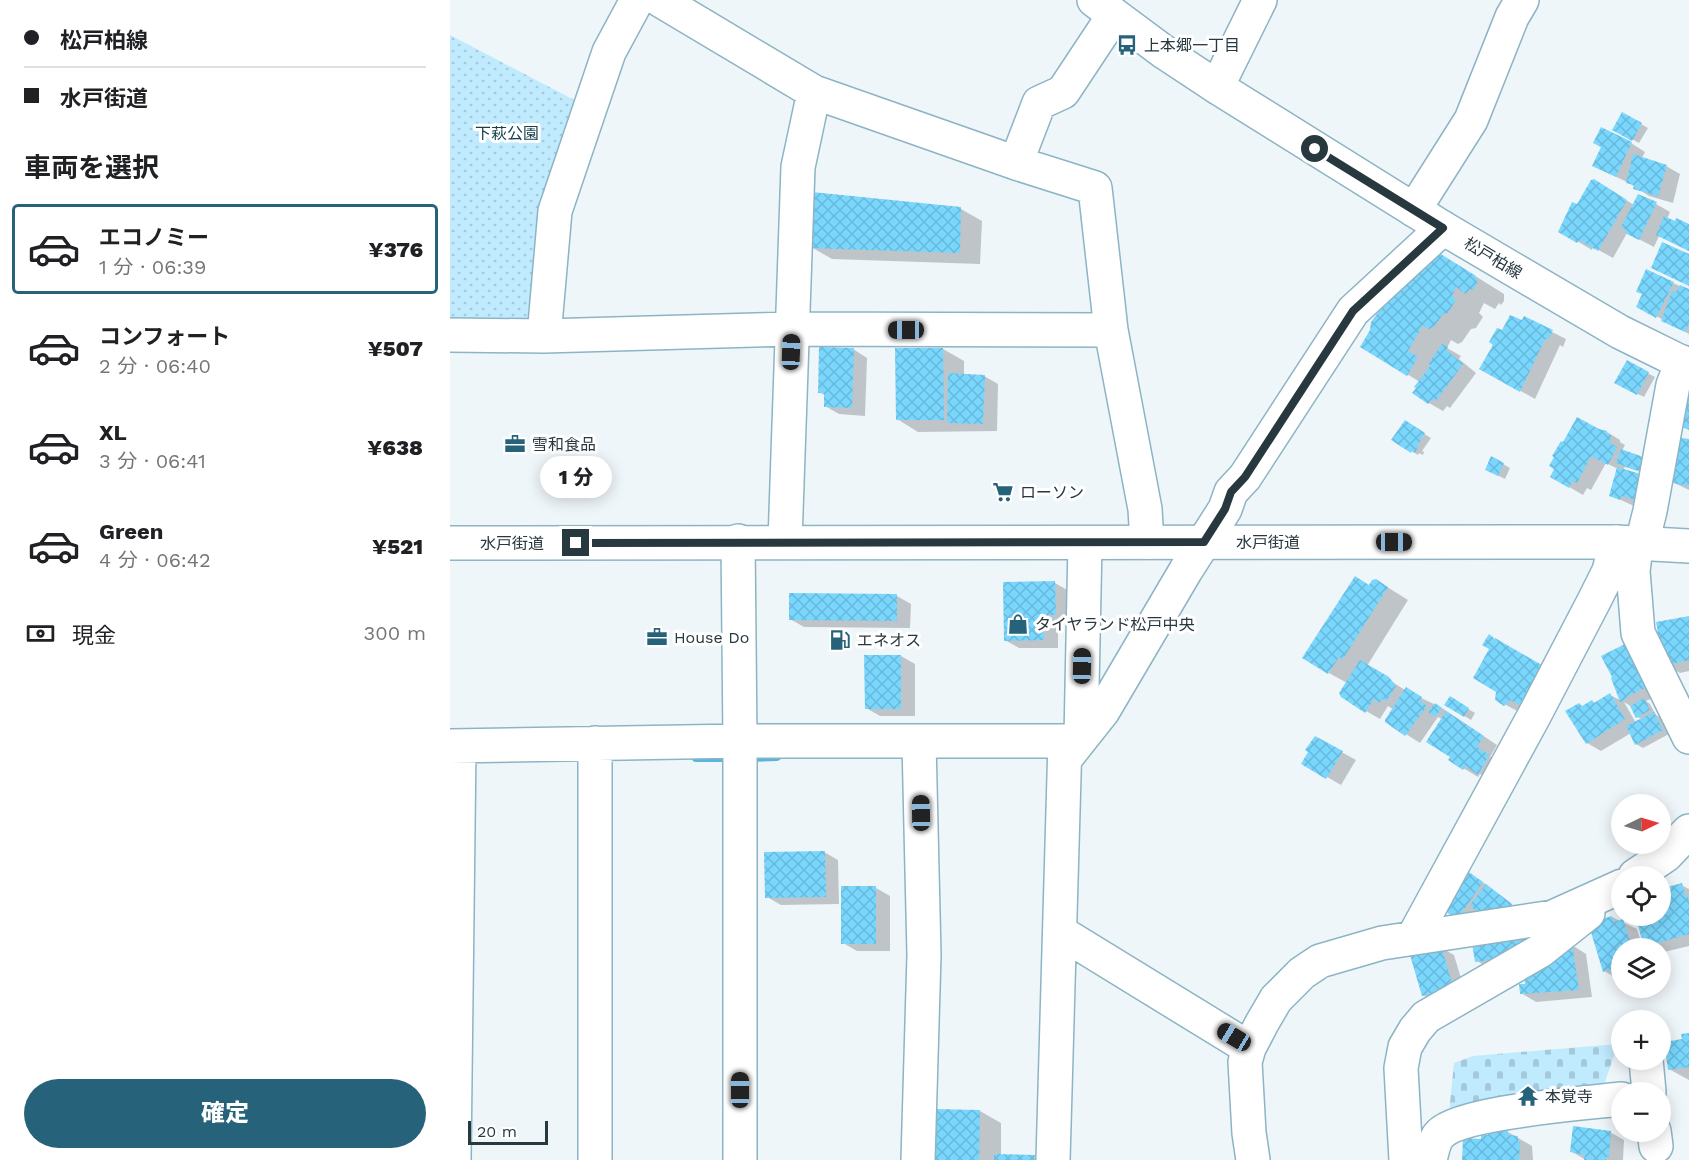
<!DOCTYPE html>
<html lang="ja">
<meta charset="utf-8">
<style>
:root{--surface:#fff;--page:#f6f6f6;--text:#202124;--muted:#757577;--line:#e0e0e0;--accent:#26637a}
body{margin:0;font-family:"Work Sans","Noto Sans JP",sans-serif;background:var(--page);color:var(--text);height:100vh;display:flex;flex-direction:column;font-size:22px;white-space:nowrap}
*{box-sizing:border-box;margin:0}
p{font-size:20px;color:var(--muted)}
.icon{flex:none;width:33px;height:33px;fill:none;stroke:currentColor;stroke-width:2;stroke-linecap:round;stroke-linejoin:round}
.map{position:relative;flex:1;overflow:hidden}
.panel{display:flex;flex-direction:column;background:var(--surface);width:450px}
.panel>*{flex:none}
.top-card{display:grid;align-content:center;height:132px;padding:0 24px;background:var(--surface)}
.needle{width:39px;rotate:85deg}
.buttons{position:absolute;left:1161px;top:794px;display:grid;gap:12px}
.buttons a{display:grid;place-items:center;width:60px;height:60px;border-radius:50%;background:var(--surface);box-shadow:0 3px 15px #0003;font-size:30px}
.scale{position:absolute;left:18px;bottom:15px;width:80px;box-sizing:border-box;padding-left:6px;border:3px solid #28383f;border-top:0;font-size:16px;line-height:21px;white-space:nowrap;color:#28383f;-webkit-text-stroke:4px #fff;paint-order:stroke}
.end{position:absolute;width:27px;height:27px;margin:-14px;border:8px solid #28383f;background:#fff;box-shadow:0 0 0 3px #fff}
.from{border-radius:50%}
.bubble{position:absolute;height:42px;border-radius:21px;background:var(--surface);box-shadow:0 3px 15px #0003;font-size:20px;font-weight:800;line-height:42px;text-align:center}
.car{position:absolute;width:18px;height:36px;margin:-18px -9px;border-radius:8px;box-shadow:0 0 4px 2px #0007;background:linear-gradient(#222 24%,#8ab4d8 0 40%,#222 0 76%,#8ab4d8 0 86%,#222 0)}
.top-card b{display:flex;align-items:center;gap:21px;height:57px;font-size:22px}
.top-card b+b{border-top:2px solid var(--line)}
.top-card i{width:15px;height:15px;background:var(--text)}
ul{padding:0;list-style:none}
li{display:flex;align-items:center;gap:18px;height:90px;margin:0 12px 9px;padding:0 12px;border:3px solid transparent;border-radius:6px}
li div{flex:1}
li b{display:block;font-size:22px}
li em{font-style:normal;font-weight:800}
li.selected{border-color:var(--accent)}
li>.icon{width:54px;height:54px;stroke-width:1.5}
h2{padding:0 24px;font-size:27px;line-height:72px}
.pay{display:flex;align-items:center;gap:15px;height:66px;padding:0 24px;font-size:22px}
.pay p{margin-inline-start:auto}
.action{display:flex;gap:12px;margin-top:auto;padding:12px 24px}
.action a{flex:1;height:69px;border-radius:36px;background:var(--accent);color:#fff;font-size:24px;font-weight:800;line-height:69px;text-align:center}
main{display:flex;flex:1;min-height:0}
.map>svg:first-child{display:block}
.cemetery{fill:url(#cemetery-stones)}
.park{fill:url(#park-dots)}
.shadow{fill:#0003;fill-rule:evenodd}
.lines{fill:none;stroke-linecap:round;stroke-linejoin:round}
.stream{stroke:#56b6dc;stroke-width:8}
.building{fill:url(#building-cross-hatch)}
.minor-casing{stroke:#8db4c4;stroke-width:36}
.major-casing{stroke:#8db4c4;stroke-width:36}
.highway-casing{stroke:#8db4c4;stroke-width:36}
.minor{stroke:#fff;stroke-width:33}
.major{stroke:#fff;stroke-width:33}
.highway{stroke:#fff;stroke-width:33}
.route{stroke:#28383f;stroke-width:8}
.labels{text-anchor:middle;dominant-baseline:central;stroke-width:6;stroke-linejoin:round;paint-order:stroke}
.poi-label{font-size:16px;fill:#28383f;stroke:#fff;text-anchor:start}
.park-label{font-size:16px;fill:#164051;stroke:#fff}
.street-label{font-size:16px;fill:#28383f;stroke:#fff}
</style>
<main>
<section class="panel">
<div class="top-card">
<b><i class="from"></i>松戸柏線</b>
<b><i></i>水戸街道</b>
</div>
<h2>車両を選択</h2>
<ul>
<li class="selected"><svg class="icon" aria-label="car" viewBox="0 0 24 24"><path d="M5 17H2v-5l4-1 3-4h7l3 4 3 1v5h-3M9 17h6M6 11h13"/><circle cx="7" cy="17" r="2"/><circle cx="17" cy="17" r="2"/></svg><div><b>エコノミー</b><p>1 分 · 06:39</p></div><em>¥376</em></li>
<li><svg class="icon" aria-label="car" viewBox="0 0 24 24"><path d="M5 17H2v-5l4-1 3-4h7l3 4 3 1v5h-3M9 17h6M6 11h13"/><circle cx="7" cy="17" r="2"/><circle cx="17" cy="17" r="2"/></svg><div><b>コンフォート</b><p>2 分 · 06:40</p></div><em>¥507</em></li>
<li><svg class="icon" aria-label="car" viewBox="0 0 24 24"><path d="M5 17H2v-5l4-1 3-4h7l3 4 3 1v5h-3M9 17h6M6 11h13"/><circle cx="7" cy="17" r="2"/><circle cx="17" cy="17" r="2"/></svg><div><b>XL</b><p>3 分 · 06:41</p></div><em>¥638</em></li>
<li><svg class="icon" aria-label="car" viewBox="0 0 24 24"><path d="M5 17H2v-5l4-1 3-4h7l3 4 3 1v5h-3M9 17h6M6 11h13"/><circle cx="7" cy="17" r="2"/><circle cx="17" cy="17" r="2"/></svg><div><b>Green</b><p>4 分 · 06:42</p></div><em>¥521</em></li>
</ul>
<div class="pay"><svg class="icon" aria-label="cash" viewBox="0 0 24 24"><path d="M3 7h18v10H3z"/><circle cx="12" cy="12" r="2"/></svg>現金<p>300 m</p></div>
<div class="action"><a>確定</a></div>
</section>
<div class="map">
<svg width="1239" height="1160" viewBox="0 0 1239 1160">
<defs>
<pattern id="cemetery-stones" width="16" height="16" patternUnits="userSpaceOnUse" patternTransform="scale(1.5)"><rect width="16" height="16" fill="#c0eafd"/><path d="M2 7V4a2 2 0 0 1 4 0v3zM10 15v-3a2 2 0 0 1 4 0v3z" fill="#a5c9da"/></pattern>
<pattern id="park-dots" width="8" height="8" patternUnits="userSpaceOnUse" patternTransform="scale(1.5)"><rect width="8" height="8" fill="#c0eafd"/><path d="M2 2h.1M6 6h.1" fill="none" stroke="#a5c9da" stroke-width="1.8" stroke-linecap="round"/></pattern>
<pattern id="building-cross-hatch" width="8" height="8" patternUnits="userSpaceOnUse" patternTransform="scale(1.5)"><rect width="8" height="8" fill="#79d7fe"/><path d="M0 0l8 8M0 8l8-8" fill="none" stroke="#69b9db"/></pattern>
</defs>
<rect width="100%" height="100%" fill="#eff6fa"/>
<path class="cemetery" d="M1168 1044 1150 1096 999 1113 1004 1063 1023 1056Z"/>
<path class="park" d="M0 35 128 102 89 302 71 326 0 324Z"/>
<path class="shadow" d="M1173 114 1198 128 1189 143 1164 129Z
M1181 143 1195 152 1192 158 1216 166 1230 174 1223 203 1199 196 1179 183 1158 173 1153 147Z
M1158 189 1184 205 1206 204 1220 212 1217 219 1239 225V251L1209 236 1204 247 1177 233 1163 258 1143 247 1142 250 1110 231 1128 206Z
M511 209 532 221 530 264 382 259 361 247Z
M1014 269 1054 294V301L1051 305 1049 303 1045 309 1034 303 1029 313 1033 317 1026 328 1021 329 1012 342 1008 344 1001 340 997 348 1011 356 1009 359 1026 373 1000 408 997 406 993 411 979 403 970 382 912 347Z
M1223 283 1239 290V334L1188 306 1194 294Z
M1074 318 1116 339 1113 347 1110 345 1085 399 1032 369 1053 332 1073 322Z
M403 349 417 358 415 416 389 414 375 406 376 396 369 392Z
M493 349 514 361V375L534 376 548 384 547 431 468 432 447 419Z
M1177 362 1205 377 1194 397 1166 383Z
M955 422 981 438 972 451 974 452 973 455 969 453 968 455 944 440Z
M1148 430 1157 432 1170 440V442L1175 445 1172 451 1198 474 1175 467 1173 470 1194 477 1184 506 1160 495 1168 469 1156 463 1141 490 1137 488 1133 495 1102 477Z
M1239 441V490L1220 481Z
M1053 464 1060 468 1055 479 1043 473Z
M926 580 958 600 917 666 955 690 992 708 1047 745 1040 757 1053 765 1043 781 1030 774 1028 777 1000 760 1002 757 992 719 988 717 970 743 937 722 944 710 938 706 930 719 916 711 897 683 879 673 920 587Z
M605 583 619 591V623H608V648H569L555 640Z
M447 596 461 604 460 628 354 627 340 619Z
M1239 617V671L1230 673 1216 665Z
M1039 636 1111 677 1069 712 1047 700 1048 691 1041 648 1034 644Z
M1183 642 1216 692 1196 701 1200 704 1206 715 1210 717 1219 734 1193 748 1186 744 1181 733 1151 751 1137 743 1117 712 1133 707 1142 701 1145 703 1160 695 1172 701 1167 691ZM1174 702 1182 707 1187 717 1192 719 1186 723Z
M451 656 465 664V716H430L416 708Z
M1000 698 1025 713 1021 720 996 705Z
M866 738 906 760 891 785 853 763Z
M374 852 388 860 389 904 331 905 317 897Z
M1030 880 1046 892 1068 909 1008 919Z
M1231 885 1239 889V946L1210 953V948H1199L1194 945 1187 915H1210L1221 895Z
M426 888 440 896V951H407L393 943Z
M1162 917 1187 929 1193 948H1172V978L1168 979 1154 971Z
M1078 929 1092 937 1041 969 1027 961Z
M1122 945 1136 954 1142 997 1086 1002 1071 993 1077 985Z
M990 947 1004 955 1016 995 987 1003 973 995Z
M1239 1034V1080L1219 1069Z
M530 1111 551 1123V1155L584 1157 590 1160H486Z
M1058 1132 1082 1146 1083 1160H1013L1032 1141Z
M1160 1132 1174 1140 1173 1160H1136L1122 1152Z"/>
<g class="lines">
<path class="stream" d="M246 758H285
M297 758 327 757"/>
</g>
<path class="building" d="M1172 112 1192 123 1182 141 1162 130Z
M1151 127 1182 142 1166 177 1142 166 1151 147 1143 143Z
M1183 154 1217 165 1208 196 1183 189 1184 185 1176 183Z
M1144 179 1177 200 1148 251 1129 240 1127 243 1108 232 1122 202 1127 204 1141 180Z
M362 192 511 207 510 253 359 248Z
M1188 194 1207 202 1189 240 1175 233 1176 230 1171 227Z
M1214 216 1225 221 1226 218 1239 224V251L1206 235Z
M1212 242 1239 254V286L1201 268Z
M986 251 1026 276 1027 284 1023 290 1020 289 1016 294 1006 287 1002 296 1006 300 998 313 993 314 984 327 979 329 973 325 958 351 968 357 957 376 910 347 920 330 921 322 932 307Z
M1196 269 1224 282 1206 318 1186 307 1192 294 1186 292Z
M1230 285 1239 289V323L1235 332 1211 321 1222 291 1226 292Z
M1060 315 1072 320 1074 316 1103 330 1098 340 1095 339 1070 392 1029 369 1043 345 1039 342 1047 328 1052 330Z
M992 344 998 347 996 350 1013 364 986 401 982 399 978 404 962 393 966 388 964 387 981 365 978 364Z
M369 347 404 348 402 408 374 407V393H368Z
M445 348H493L494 420H446Z
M1177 360 1199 372 1187 395 1164 383Z
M498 373 535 375 533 424 497 423Z
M1238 391H1239V430L1229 426Z
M1127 417 1149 429 1157 431V433L1162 436 1159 442 1167 447 1158 465 1141 456 1127 483 1122 481 1119 488 1100 477 1104 469 1099 466 1104 457 1102 456 1111 441 1113 442Z
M955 420 975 433 967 446 968 447 965 453 962 451 961 453 941 440Z
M1226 437 1239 439V486L1218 482Z
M1171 449 1196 458 1191 472 1166 463Z
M1041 456 1054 463 1048 476 1035 470Z
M1167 467 1194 475 1187 500 1171 496 1170 500 1159 496Z
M905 576 919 585 922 580 926 579 938 587 893 659 889 657 878 674 852 658Z
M605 581 606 615H594V640L554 641 553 582Z
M339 593 447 594V621L339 620Z
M1239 616V660L1214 666 1206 622Z
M1039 634 1044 638 1040 646 1045 638 1097 668 1076 708 1060 700 1054 706 1045 700 1046 692 1023 678 1039 649 1032 645Z
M1183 640 1203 684 1176 697 1177 699 1170 702 1161 678 1162 677 1151 656Z
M414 655H451V709H415Z
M910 660 939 677 946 686 936 702 933 698 929 703 924 699 915 713 891 697 889 693Z
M956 687 972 697 970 701 977 706 955 736 935 722V720Z
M1160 693 1175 719 1136 744 1115 711 1129 703 1132 706 1142 700 1144 703Z
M1000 696 1019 708 1014 717 994 705Z
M1194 698 1200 710 1186 718 1180 706Z
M985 703 992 708 985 717 978 712Z
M996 711 1034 736 1027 747 1039 755 1028 775 1016 766 1013 770 998 760 1000 757 976 742Z
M1204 712 1213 730 1185 745 1176 726Z
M865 736 893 751 876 779 851 764 858 752 855 750Z
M375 851 376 897 315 898 314 852Z
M1016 870 1033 882 1007 920 994 910Z
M1232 883 1235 895H1237L1239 901V934L1194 947 1185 915H1210V897L1219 894 1217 887Z
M1036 884 1062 904 1058 910 1039 913V909L1033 914 1029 910 1027 912 1020 905Z
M391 886H426V944H391Z
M1162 916 1164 922 1173 919 1182 948H1172V966L1153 972 1140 929 1142 922Z
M1078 927 1082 944 1065 956 1025 962 1021 937Z
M1122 944 1129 990 1070 994 1069 984H1075L1074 969Z
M991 945 1003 987 972 996 960 955Z
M1239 1033V1067L1218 1070 1214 1042 1232 1039 1231 1034Z
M485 1109 530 1110 529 1160H485Z
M1123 1126 1161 1131 1159 1157H1156V1160H1134L1135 1155 1120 1152Z
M1039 1129 1058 1131V1135L1068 1136V1142H1070L1069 1160H1012L1013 1138 1031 1139V1134L1038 1135Z
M544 1154 585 1155 584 1160H544Z"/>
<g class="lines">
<g class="minor-casing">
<path id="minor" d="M210 0 364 92 348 167 335 541
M664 15 613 92 589 103 566 163 645 188 661 330 695 509 697 542
M767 87 810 0
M364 92 566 163
M964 210 1021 120 1062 17 1072 0
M0 335 94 336 342 329 661 330
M94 336 105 211 159 52 187 0
M1232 362 1223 385 1200 511 1192 543 1185 555 1183 571 1188 633 1239 737
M288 541 290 741V1160
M631 737 635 543
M145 743V1160
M0 746 290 741H615L603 1160
M615 759 653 711 736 570 775 509 781 492 795 477 903 311 993 228
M1185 876 1216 855 1239 831
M610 932 799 1048
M963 938 1084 716 1144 601 1159 571 1166 542
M1196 1060 1199 1092
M1204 1131 1206 1146
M4 1160 9 746
M468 1160 474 955 469 742
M803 1160 799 1133 795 1062 799 1048 812 1023 826 999 852 973 870 961 932 943 1103 917 1172 886
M956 1160 951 1068 955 1047 965 1030 976 1017 1090 951 1138 913
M980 1160C982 1152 984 1140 990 1134 1011 1112 1136 1103 1172 1099"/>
</g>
<g class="major-casing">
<path id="major" d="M644 0 714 52 767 87 993 228 1170 332 1239 366"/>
</g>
<g class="highway-casing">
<path id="highway" d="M0 543 1166 542 1239 546"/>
</g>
<use href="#minor" class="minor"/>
<use href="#major" class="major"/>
<use href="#highway" class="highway"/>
</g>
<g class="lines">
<path class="route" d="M126 543 754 542 775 509 781 492 795 477 903 311 993 228 865 149"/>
</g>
<defs>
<g id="bus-bare" transform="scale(1.62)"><path d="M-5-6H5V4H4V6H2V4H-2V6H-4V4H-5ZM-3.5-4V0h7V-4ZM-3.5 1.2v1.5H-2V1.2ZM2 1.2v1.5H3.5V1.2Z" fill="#26637a" stroke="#fff" stroke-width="2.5" paint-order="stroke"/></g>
<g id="office-bare" transform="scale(1.62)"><path d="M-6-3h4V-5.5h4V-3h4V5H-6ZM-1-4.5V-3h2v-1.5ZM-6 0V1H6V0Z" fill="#26637a" stroke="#fff" stroke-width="2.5" paint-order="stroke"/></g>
<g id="supermarket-bare" transform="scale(1.62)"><path d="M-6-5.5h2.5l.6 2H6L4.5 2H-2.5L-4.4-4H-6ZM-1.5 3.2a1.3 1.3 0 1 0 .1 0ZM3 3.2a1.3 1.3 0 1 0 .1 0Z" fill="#26637a" stroke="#fff" stroke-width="2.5" paint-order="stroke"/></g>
<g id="shop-bare" transform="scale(1.62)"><path d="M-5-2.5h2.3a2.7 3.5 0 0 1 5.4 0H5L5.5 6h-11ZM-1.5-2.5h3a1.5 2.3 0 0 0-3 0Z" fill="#26637a" stroke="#fff" stroke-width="2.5" paint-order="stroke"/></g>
<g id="fuel-bare" transform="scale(1.62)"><path d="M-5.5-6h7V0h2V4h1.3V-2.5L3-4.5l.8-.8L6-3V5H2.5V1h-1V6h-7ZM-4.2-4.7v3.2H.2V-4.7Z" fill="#26637a" stroke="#fff" stroke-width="2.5" paint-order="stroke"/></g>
<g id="temple-bare" transform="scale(1.62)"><path d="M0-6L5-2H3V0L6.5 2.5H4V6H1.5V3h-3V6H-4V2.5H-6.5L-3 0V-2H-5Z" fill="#26637a" stroke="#fff" stroke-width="2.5" paint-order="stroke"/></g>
</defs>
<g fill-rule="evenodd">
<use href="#bus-bare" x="677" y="45"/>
<use href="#office-bare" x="65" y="444"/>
<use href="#supermarket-bare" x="553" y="492"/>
<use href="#shop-bare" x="568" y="624"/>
<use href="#office-bare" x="207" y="637"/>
<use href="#fuel-bare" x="390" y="640"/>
<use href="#temple-bare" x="1078" y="1096"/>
</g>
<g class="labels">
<g class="poi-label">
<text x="694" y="45">上本郷一丁目</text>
<text x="82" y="444">雪和食品</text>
<text x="570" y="492">ローソン</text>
<text x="585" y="624">タイヤランド松戸中央</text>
<text x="224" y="637">House Do</text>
<text x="407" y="640">エネオス</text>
<text x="1095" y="1096">本覚寺</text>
</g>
<g class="park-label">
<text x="57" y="133">下萩公園</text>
</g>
<g class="street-label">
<text transform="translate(1043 258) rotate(31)">松戸柏線</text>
<text x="818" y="542">水戸街道</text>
<text x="62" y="543">水戸街道</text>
</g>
</g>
</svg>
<div class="buttons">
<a><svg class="needle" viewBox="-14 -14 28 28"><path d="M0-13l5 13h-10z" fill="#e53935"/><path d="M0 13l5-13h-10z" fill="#757577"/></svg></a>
<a><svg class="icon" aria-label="locate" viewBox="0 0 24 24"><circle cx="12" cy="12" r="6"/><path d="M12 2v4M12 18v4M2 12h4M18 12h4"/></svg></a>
<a><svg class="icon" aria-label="layers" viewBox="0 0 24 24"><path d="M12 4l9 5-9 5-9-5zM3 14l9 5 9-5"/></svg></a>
<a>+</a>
<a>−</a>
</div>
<div class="scale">20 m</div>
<i class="end from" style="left:865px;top:149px"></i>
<i class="end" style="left:126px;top:543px"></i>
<div class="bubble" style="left:90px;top:456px;width:72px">1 分</div>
<i class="car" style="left:456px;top:330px;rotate:270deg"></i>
<i class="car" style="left:341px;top:352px;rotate:2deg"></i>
<i class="car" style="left:944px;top:542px;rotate:90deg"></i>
<i class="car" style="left:632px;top:666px;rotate:1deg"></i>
<i class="car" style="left:471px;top:813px;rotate:359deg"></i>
<i class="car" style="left:784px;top:1037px;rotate:301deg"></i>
<i class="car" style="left:290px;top:1090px;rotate:0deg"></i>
</div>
</main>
